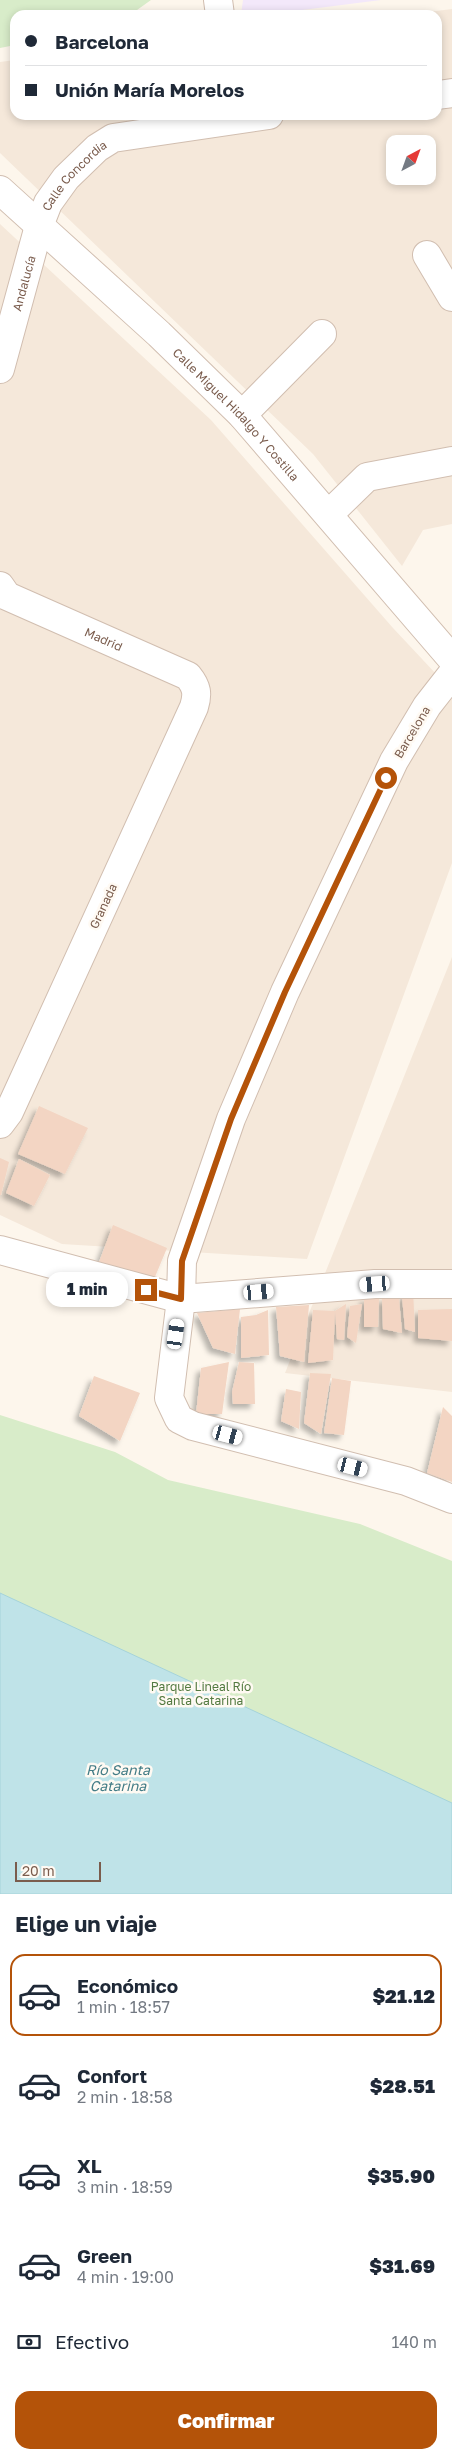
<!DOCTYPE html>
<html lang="es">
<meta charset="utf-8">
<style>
:root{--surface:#fff;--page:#f6f6f7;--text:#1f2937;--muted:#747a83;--line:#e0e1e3;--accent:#b45309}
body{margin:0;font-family:"Golos Text",sans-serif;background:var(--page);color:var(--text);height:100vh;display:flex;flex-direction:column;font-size:19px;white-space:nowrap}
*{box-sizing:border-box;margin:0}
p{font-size:16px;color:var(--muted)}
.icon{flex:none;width:28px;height:28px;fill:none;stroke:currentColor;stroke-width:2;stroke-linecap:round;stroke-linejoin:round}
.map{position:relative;height:1894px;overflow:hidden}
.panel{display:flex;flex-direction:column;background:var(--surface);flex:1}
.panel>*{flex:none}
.guide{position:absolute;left:10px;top:10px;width:432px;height:110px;border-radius:15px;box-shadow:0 2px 8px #0003;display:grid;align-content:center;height:110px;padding:0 15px;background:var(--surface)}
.needle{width:32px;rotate:41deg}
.fabs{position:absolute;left:386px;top:135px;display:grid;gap:10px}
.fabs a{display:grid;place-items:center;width:50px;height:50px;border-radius:10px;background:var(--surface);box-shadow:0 2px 8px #0003;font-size:25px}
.scale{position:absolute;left:15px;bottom:12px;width:86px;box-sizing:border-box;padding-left:5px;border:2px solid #7a5c4d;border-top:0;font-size:14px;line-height:18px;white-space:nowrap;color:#7a5c4d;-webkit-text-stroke:4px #fffaf3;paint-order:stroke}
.end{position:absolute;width:22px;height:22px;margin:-11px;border:6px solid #b45309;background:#fff;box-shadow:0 0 0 2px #fff}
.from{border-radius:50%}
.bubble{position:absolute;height:35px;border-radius:15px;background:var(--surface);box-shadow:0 2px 8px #0003;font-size:16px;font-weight:800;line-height:35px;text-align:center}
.car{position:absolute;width:15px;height:30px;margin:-15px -8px;border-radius:6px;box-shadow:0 0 4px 1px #0007;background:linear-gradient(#fff 24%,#345 0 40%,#fff 0 76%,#345 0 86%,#fff 0)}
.guide b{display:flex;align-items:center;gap:18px;height:48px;font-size:19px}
.guide b+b{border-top:1px solid var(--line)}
.guide i{width:12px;height:12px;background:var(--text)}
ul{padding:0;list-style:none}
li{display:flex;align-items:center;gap:15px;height:82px;margin:0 10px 8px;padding:0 5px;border:2px solid transparent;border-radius:15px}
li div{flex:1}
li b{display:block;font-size:19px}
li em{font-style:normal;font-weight:800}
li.selected{border-color:var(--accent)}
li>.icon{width:45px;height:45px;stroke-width:1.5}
h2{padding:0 15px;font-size:22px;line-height:60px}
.pay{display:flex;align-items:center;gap:12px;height:55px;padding:0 15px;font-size:19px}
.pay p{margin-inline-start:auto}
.cta{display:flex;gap:10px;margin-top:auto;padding:10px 15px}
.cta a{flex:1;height:58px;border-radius:15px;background:var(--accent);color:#fff;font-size:20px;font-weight:800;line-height:58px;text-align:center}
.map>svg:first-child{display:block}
.residential{fill:#f5e8da;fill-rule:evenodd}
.education{fill:#f3e8fa}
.green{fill:#d8ecc9}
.water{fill:#bfe3e8;stroke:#a5d3da}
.building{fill:#f3d5c3;filter:url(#shadow)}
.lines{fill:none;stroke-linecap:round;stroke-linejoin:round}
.minor-casing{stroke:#d1beb0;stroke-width:30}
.minor{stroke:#fff;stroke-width:28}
.route{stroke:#b45309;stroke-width:6}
.labels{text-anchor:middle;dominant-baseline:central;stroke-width:5;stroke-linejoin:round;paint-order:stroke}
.street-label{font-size:12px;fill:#7a5c4d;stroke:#fffaf3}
.park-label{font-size:12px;fill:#537a41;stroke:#fffaf3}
.water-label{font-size:14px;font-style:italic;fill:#437c86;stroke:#fffaf3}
</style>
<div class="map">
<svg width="452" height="1894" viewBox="0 0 452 1894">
<defs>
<filter id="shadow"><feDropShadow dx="-4.5" dy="4.5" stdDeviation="2.5" flood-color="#0004"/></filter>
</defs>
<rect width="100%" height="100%" fill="#fdf6ec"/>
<path class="residential" d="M452 9V524L423 530 402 566 313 454 0 153V62L15 60V115H438V15H404ZM395 144H428V176H395Z
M0 224 211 420 393 628 452 691V863L307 1259 62 1244 0 1215Z
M452 957V1392L285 1373Z"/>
<path class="education" d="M243 0H381L263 15H241Z"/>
<path class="green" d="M0 0H151L130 15H15V45L0 48Z
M0 1415 115 1452 168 1480 360 1524 452 1561V1894H0Z"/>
<path class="water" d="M0 1593 452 1803V1894H0Z"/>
<path class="building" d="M39 1106 88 1128 65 1174 18 1154Z
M0 1158 9 1162 1 1195H0Z
M19 1159 50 1175 34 1206 6 1193Z
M113 1225 167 1248 152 1284 99 1262Z
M413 1290 415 1332 405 1329 402 1297Z
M364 1298 379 1299 378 1327H364Z
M382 1298 399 1299 402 1333 383 1329Z
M346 1304 344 1340 337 1339 335 1311Z
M362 1304 356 1343 347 1337 350 1306Z
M309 1305 304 1362 280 1356 276 1307Z
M240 1309 235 1354 213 1348 197 1313Z
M452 1309V1341L418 1338V1310Z
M268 1310 269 1355 241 1358V1317L256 1315Z
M313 1310 335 1311 333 1360 308 1363Z
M229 1362 222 1414H196L201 1368Z
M239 1362 254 1363 255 1404H233L232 1392Z
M310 1373 331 1374 321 1434 304 1423Z
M94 1376 140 1393 120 1441 79 1416Z
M332 1378 351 1381 344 1435 324 1433Z
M286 1389 301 1392 299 1429 281 1421Z
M443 1407 452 1416V1482L427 1473Z"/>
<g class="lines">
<g class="minor-casing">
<g id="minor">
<path d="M218 0 220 15"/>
<path d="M438 95 452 93"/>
<path id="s1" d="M0 190 159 334 242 415 452 659"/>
<path d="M427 255 452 297"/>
<path id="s2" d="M0 369 39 226 48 203 66 178 97 148 113 138 269 115"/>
<path d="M242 415 322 334"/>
<path d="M329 514 367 477 452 461"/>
<path id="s3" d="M0 586 7 596 188 676C197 687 198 694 194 707L9 1112 0 1124"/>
<path d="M452 674 427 706 394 761 285 992 231 1119 182 1261 181 1299 169 1398 179 1419 193 1426 406 1481 452 1499"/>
<path d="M0 1250 181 1299 375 1284H452"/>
</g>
</g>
<use href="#minor" class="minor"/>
</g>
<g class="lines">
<path class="route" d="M146 1290 181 1299 182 1261 231 1119 285 992 386 778"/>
</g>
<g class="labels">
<g class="street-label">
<text stroke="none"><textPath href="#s2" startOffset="211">Calle Concordia</textPath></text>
<text stroke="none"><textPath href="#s2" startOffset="89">Andalucía</textPath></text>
<text stroke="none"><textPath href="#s1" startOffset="326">Calle Miguel Hidalgo Y Costilla</textPath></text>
<text stroke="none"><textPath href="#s3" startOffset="118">Madrid</textPath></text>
<text transform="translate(412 732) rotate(-59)">Barcelona</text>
<text transform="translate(103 906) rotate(-65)">Granada</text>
</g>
<g class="park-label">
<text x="201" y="1686">Parque Lineal Río<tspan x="201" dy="14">Santa Catarina</tspan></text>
</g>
<g class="water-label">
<text x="118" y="1769">Río Santa<tspan x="118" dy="16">Catarina</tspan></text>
</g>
</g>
</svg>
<div class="fabs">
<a><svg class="needle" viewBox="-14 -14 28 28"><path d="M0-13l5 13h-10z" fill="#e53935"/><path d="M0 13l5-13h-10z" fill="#747a83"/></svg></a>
</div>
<div class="scale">20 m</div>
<i class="end from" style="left:386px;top:778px"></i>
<i class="end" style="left:146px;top:1290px"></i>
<div class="bubble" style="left:46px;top:1272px;width:82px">1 min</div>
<i class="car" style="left:375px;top:1284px;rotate:266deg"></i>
<i class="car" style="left:259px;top:1292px;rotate:85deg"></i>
<i class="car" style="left:176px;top:1334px;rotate:8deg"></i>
<i class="car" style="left:228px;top:1435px;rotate:105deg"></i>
<i class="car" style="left:353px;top:1467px;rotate:104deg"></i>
<div class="guide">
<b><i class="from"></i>Barcelona</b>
<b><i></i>Unión María Morelos</b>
</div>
</div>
<section class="panel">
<h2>Elige un viaje</h2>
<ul>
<li class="selected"><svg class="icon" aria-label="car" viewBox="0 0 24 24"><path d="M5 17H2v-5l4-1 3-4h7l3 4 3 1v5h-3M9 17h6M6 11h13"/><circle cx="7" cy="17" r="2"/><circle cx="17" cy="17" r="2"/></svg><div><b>Económico</b><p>1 min · 18:57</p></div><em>$21.12</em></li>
<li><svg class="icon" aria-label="car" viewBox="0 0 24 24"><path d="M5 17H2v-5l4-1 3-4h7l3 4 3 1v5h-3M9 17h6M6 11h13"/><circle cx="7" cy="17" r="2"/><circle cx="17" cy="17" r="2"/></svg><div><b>Confort</b><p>2 min · 18:58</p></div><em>$28.51</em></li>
<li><svg class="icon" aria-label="car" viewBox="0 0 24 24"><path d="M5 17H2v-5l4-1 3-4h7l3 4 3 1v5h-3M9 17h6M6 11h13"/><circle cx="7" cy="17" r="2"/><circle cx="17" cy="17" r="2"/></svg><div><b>XL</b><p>3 min · 18:59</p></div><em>$35.90</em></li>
<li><svg class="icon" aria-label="car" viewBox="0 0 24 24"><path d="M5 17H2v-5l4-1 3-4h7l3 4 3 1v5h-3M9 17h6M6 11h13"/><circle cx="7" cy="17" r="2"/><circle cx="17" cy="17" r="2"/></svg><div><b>Green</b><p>4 min · 19:00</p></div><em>$31.69</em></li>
</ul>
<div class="pay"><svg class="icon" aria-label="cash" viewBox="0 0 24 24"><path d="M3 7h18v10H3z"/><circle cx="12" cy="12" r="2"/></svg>Efectivo<p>140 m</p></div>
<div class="cta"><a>Confirmar</a></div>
</section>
